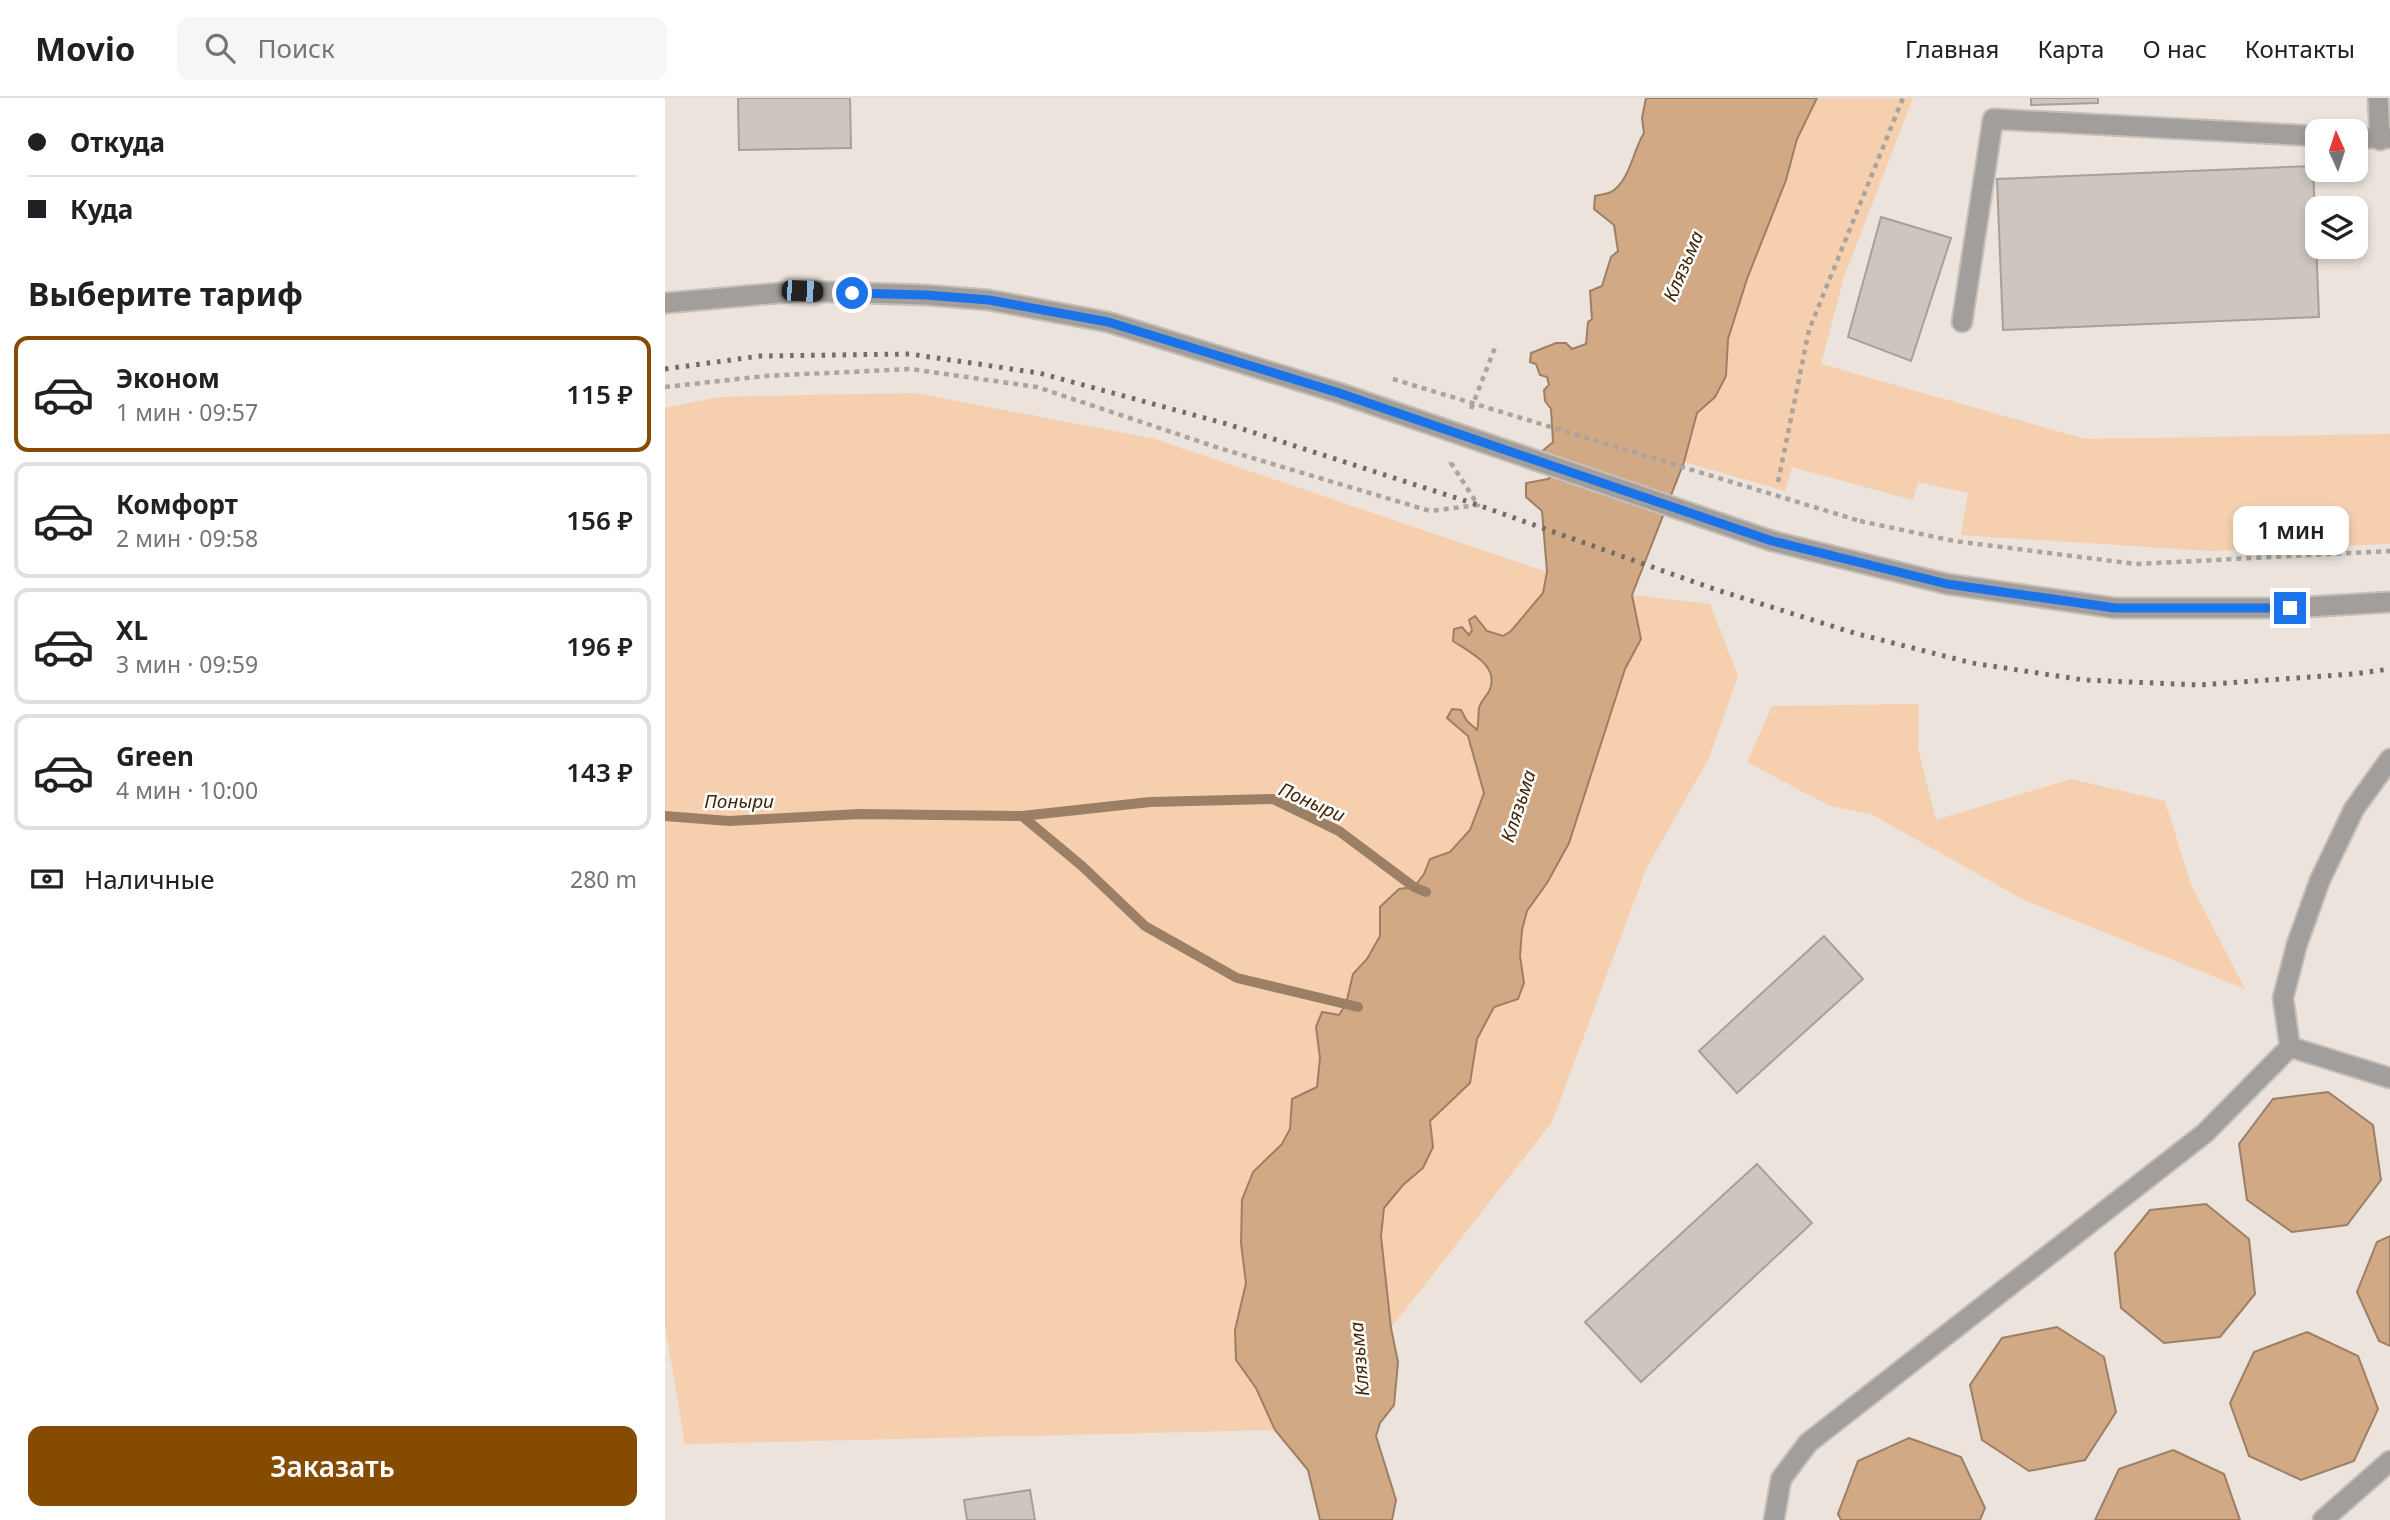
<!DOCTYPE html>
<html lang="ru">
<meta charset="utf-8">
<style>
:root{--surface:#fff;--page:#f6f6f6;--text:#202124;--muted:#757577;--line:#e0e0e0;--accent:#854b00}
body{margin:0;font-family:"Noto Sans",sans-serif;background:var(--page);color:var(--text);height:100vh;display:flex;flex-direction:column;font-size:26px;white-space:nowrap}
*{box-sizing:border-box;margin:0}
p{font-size:23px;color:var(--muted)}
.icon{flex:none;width:38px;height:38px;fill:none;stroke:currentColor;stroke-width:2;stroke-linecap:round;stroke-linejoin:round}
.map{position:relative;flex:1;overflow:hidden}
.panel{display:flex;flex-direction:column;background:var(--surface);width:665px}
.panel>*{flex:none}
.top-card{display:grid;align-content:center;height:154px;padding:0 28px;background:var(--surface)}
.needle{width:46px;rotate:357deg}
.tools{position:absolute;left:1640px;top:21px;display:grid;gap:14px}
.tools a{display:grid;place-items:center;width:63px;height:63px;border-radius:14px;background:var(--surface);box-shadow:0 4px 10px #0003;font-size:35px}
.end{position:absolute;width:32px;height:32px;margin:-16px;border:9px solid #1a73e8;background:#fff;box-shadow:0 0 0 4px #fff}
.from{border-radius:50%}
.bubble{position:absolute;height:49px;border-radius:14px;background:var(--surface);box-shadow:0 4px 10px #0003;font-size:23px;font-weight:600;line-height:49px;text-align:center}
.car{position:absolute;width:21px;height:42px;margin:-21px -10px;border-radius:9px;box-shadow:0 0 5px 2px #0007;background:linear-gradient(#222 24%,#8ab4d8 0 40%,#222 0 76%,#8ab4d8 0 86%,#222 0)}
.top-card b{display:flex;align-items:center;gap:24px;height:66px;font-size:26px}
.top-card b+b{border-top:2px solid var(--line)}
.top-card i{width:18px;height:18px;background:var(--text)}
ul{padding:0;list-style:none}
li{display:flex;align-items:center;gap:21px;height:116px;margin:0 14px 10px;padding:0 14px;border:4px solid var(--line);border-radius:14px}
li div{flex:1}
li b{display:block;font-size:26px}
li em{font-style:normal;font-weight:600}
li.selected{border-color:var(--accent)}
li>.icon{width:63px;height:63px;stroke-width:1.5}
h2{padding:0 28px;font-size:32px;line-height:84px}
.pay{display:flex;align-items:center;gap:18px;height:77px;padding:0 28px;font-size:26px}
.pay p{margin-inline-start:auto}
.primary-button{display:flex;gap:14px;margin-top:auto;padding:14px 28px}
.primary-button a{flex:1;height:80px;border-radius:14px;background:var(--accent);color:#fff;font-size:28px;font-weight:600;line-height:80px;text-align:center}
header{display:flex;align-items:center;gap:42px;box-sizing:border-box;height:98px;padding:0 35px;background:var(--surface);border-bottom:2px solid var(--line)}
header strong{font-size:33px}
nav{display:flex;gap:38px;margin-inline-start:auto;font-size:24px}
.search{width:490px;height:63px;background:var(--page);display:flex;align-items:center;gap:18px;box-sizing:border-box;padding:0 24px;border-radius:14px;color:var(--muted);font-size:26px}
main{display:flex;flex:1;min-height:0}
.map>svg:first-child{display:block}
.green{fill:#f5cfae}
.water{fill:#d2a985;stroke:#9c7f65;stroke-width:2}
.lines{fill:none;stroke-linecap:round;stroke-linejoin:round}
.stream{stroke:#9c7f65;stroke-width:10}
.building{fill:#cdc6bf;stroke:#a79f99;stroke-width:2}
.service-casing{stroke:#c6bfb9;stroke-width:23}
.tertiary-casing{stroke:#c6bfb9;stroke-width:23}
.path{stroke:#aaa49e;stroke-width:4.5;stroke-dasharray:5 5;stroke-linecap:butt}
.service{stroke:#a19e9b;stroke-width:19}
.tertiary{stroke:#a19e9b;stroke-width:19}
.rail{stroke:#706c67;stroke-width:5;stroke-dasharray:3.5 7;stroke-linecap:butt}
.tertiary-bridge-casing{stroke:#c6bfb9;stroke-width:23;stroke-linecap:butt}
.path-bridge{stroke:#aaa49e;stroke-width:4.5;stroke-dasharray:5 5;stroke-linecap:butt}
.tertiary-bridge{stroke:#a19e9b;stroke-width:19}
.route{stroke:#1a73e8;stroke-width:9}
.labels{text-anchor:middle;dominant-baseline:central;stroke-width:5;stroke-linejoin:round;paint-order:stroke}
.water-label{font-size:19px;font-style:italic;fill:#422609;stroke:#fff}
</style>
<header>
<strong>Movio</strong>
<div class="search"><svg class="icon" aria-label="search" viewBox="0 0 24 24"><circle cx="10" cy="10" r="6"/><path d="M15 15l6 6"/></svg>Поиск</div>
<nav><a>Главная</a><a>Карта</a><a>О нас</a><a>Контакты</a></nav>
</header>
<main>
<section class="panel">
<div class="top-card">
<b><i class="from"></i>Откуда</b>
<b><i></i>Куда</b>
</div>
<h2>Выберите тариф</h2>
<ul>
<li class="selected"><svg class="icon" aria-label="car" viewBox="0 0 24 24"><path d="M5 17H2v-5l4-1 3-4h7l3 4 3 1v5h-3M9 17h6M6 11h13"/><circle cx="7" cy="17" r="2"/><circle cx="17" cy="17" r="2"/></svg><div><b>Эконом</b><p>1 мин · 09:57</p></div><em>115 ₽</em></li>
<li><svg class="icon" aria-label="car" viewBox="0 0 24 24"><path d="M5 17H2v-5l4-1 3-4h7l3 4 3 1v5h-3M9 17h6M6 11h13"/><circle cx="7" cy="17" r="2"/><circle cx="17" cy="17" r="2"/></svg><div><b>Комфорт</b><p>2 мин · 09:58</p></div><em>156 ₽</em></li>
<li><svg class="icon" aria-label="car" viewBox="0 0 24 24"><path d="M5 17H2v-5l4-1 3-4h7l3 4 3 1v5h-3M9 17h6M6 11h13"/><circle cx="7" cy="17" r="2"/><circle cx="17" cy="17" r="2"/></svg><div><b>XL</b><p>3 мин · 09:59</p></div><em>196 ₽</em></li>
<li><svg class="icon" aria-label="car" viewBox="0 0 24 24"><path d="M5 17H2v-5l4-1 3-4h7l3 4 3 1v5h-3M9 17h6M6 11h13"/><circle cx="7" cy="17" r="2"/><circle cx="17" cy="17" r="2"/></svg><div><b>Green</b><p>4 мин · 10:00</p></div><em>143 ₽</em></li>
</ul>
<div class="pay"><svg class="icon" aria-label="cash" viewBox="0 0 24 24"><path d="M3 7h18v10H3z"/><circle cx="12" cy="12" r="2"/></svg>Наличные<p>280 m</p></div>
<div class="primary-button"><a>Заказать</a></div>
</section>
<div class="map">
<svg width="1725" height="1422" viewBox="0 0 1725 1422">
<rect width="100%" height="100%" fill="#ebe3dc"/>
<path class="green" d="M1152 0H1248L1179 179 1156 266 1420 341 1725 336V446L1545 453 1296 437 1303 395 1253 384 1248 402 1127 369 1120 393 1019 364 1032 315 1050 299 1061 278 1063 241 1082 181 1121 82 1132 41Z
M250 295 490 341 882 474 878 495 846 533 838 538 822 533 807 532 803 538 788 543 819 564 827 584C824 592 816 602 814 610 812 617 814 624 812 633L802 623 783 620 803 638 819 695 805 732 785 754 765 761 759 776 749 789 734 791 715 809V838L702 861 688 876 681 906 674 917 657 914 651 929 655 960 652 989 627 1001 625 1031 617 1046 588 1074 576 1145 581 1185 570 1232 571 1262 591 1290 610 1332 20 1346 0 1228V310L54 299Z
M967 497 1045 506 1073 578 1044 660 981 771 887 1024 726 1230 716 1138 719 1110 738 1087 758 1070 767 1049 765 1023 805 985 812 941 829 909 853 901 859 885 855 858 857 832 863 813 882 785 904 745 960 571 976 541Z
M1254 606 1253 651 1271 722 1406 681 1500 703 1526 787 1580 891 1359 802 1206 716 1165 708 1082 664 1107 608Z"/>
<path class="water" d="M981 0H1152L1132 41 1121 82 1082 181 1063 241 1061 278 1050 299 1032 315 1019 364 967 497 976 541 960 571 904 745 882 785 862 813 857 832 855 858 859 885 853 901 829 909 812 941 805 985 765 1023 768 1049 758 1070 738 1087 719 1110 716 1138 726 1230 733 1264 729 1307 715 1325 711 1338 731 1402 727 1422H655L643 1372 610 1332 591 1290 571 1262 570 1232 581 1185 576 1145 577 1102 588 1074 617 1046 625 1031 627 1001 652 989 655 960 651 929 657 914 674 917 681 906 688 876 702 861 715 838V809L734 791 749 789 759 776 765 761 785 754 805 732 819 695 803 638 782 620 787 611 796 612 802 623 812 632C814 624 813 618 814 610 815 604 822 598 825 591 834 567 804 554 788 543L789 531 797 529 804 537 807 532 804 522 810 518 822 533 838 538 846 533 878 495 882 474 877 413 861 399V385L883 381 889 375 874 356 888 344 886 311 880 303 879 292 884 287 882 279 875 277 871 266 865 264 866 255 891 245H901L907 251 921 246 923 224 927 221 925 193 937 188 946 159 953 153 949 127 929 111 930 98C934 97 942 96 946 94 965 83 968 52 979 35L977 20Z
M1663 994 1708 1027 1716 1082 1682 1127 1627 1134 1582 1102 1574 1046 1608 1001Z
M1541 1106 1584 1141 1590 1196 1555 1239 1499 1245 1456 1210 1450 1155 1485 1112Z
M1725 1138V1248L1714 1243 1692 1194 1712 1144Z
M1392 1229 1439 1259 1451 1314 1420 1362 1364 1373 1317 1342 1305 1287 1337 1240Z
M1642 1234 1693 1258 1713 1311 1689 1363 1636 1382 1584 1358 1565 1305 1589 1254Z
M1244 1340 1296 1359 1320 1410 1315 1422H1176L1173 1416 1193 1363Z
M1508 1352 1559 1376 1575 1422H1430L1454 1371Z"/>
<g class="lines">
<path class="stream" d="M0 718 64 723 195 716 357 718 417 768 480 828 572 880 693 909
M357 718 485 704 608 701 674 733 749 789 761 794"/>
</g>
<path class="building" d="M73 0H185L186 50 74 52Z
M1366 0H1433V5L1366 7Z
M1648 68 1654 219 1338 232 1332 81Z
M1216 119 1286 140 1246 263 1183 239Z
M1159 838 1198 881 1072 995 1034 953Z
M1092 1066 1147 1125 976 1284 920 1224Z
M365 1392 370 1422H302L299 1402Z"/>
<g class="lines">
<g class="service-casing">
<path id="service" d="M1713 0 1715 42
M1690 40H1725
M1297 224 1328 21 1652 38
M1625 949 1725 980
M1109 1422 1116 1381 1143 1345 1540 1035 1625 949 1618 900 1632 846 1655 782 1689 711 1725 661
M1658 1422 1725 1363"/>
</g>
<g class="tertiary-casing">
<path id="tertiary" d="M0 205 137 193 261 197 324 202 443 224 674 295
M1107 443 1282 486 1450 510H1625L1725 504"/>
</g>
<path class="path" d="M0 289 100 278 245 271 372 289 554 350 765 413 813 407 786 365 787 362
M806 311 831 247
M1113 384 1144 232 1238 0
M1195 423 1289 443 1471 466 1725 453"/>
<use href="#service" class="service"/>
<use href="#tertiary" class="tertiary"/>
<path class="rail" d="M0 271 95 258 245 256 374 275 562 326 813 407 1049 491 1189 535 1307 565 1419 582 1535 587 1689 576 1725 571"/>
<g class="tertiary-bridge-casing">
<path id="tertiary-bridge" d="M674 295 1107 443"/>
</g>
<path class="path-bridge" d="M728 281 1195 423"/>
<use href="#tertiary-bridge" class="tertiary-bridge"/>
</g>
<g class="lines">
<path class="route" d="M187 195 261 197 324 202 443 224 674 295 1107 443 1282 486 1450 510H1625"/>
</g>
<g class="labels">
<g class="water-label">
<text transform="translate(1018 168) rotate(-67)">Клязьма</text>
<text x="74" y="703">Поныри</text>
<text transform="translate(647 704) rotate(24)">Поныри</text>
<text transform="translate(853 708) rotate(-72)">Клязьма</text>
<text transform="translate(694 1261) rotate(-95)">Клязьма</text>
</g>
</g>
</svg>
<div class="tools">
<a><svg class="needle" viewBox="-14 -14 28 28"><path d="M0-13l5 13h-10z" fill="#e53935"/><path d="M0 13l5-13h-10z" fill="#757577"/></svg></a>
<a><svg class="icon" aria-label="layers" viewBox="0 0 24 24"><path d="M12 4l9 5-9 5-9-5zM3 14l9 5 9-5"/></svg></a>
</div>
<i class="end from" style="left:187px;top:195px"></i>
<i class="end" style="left:1625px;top:510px"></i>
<div class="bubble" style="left:1568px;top:408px;width:116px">1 мин</div>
<i class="car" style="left:137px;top:193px;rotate:92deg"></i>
</div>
</main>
